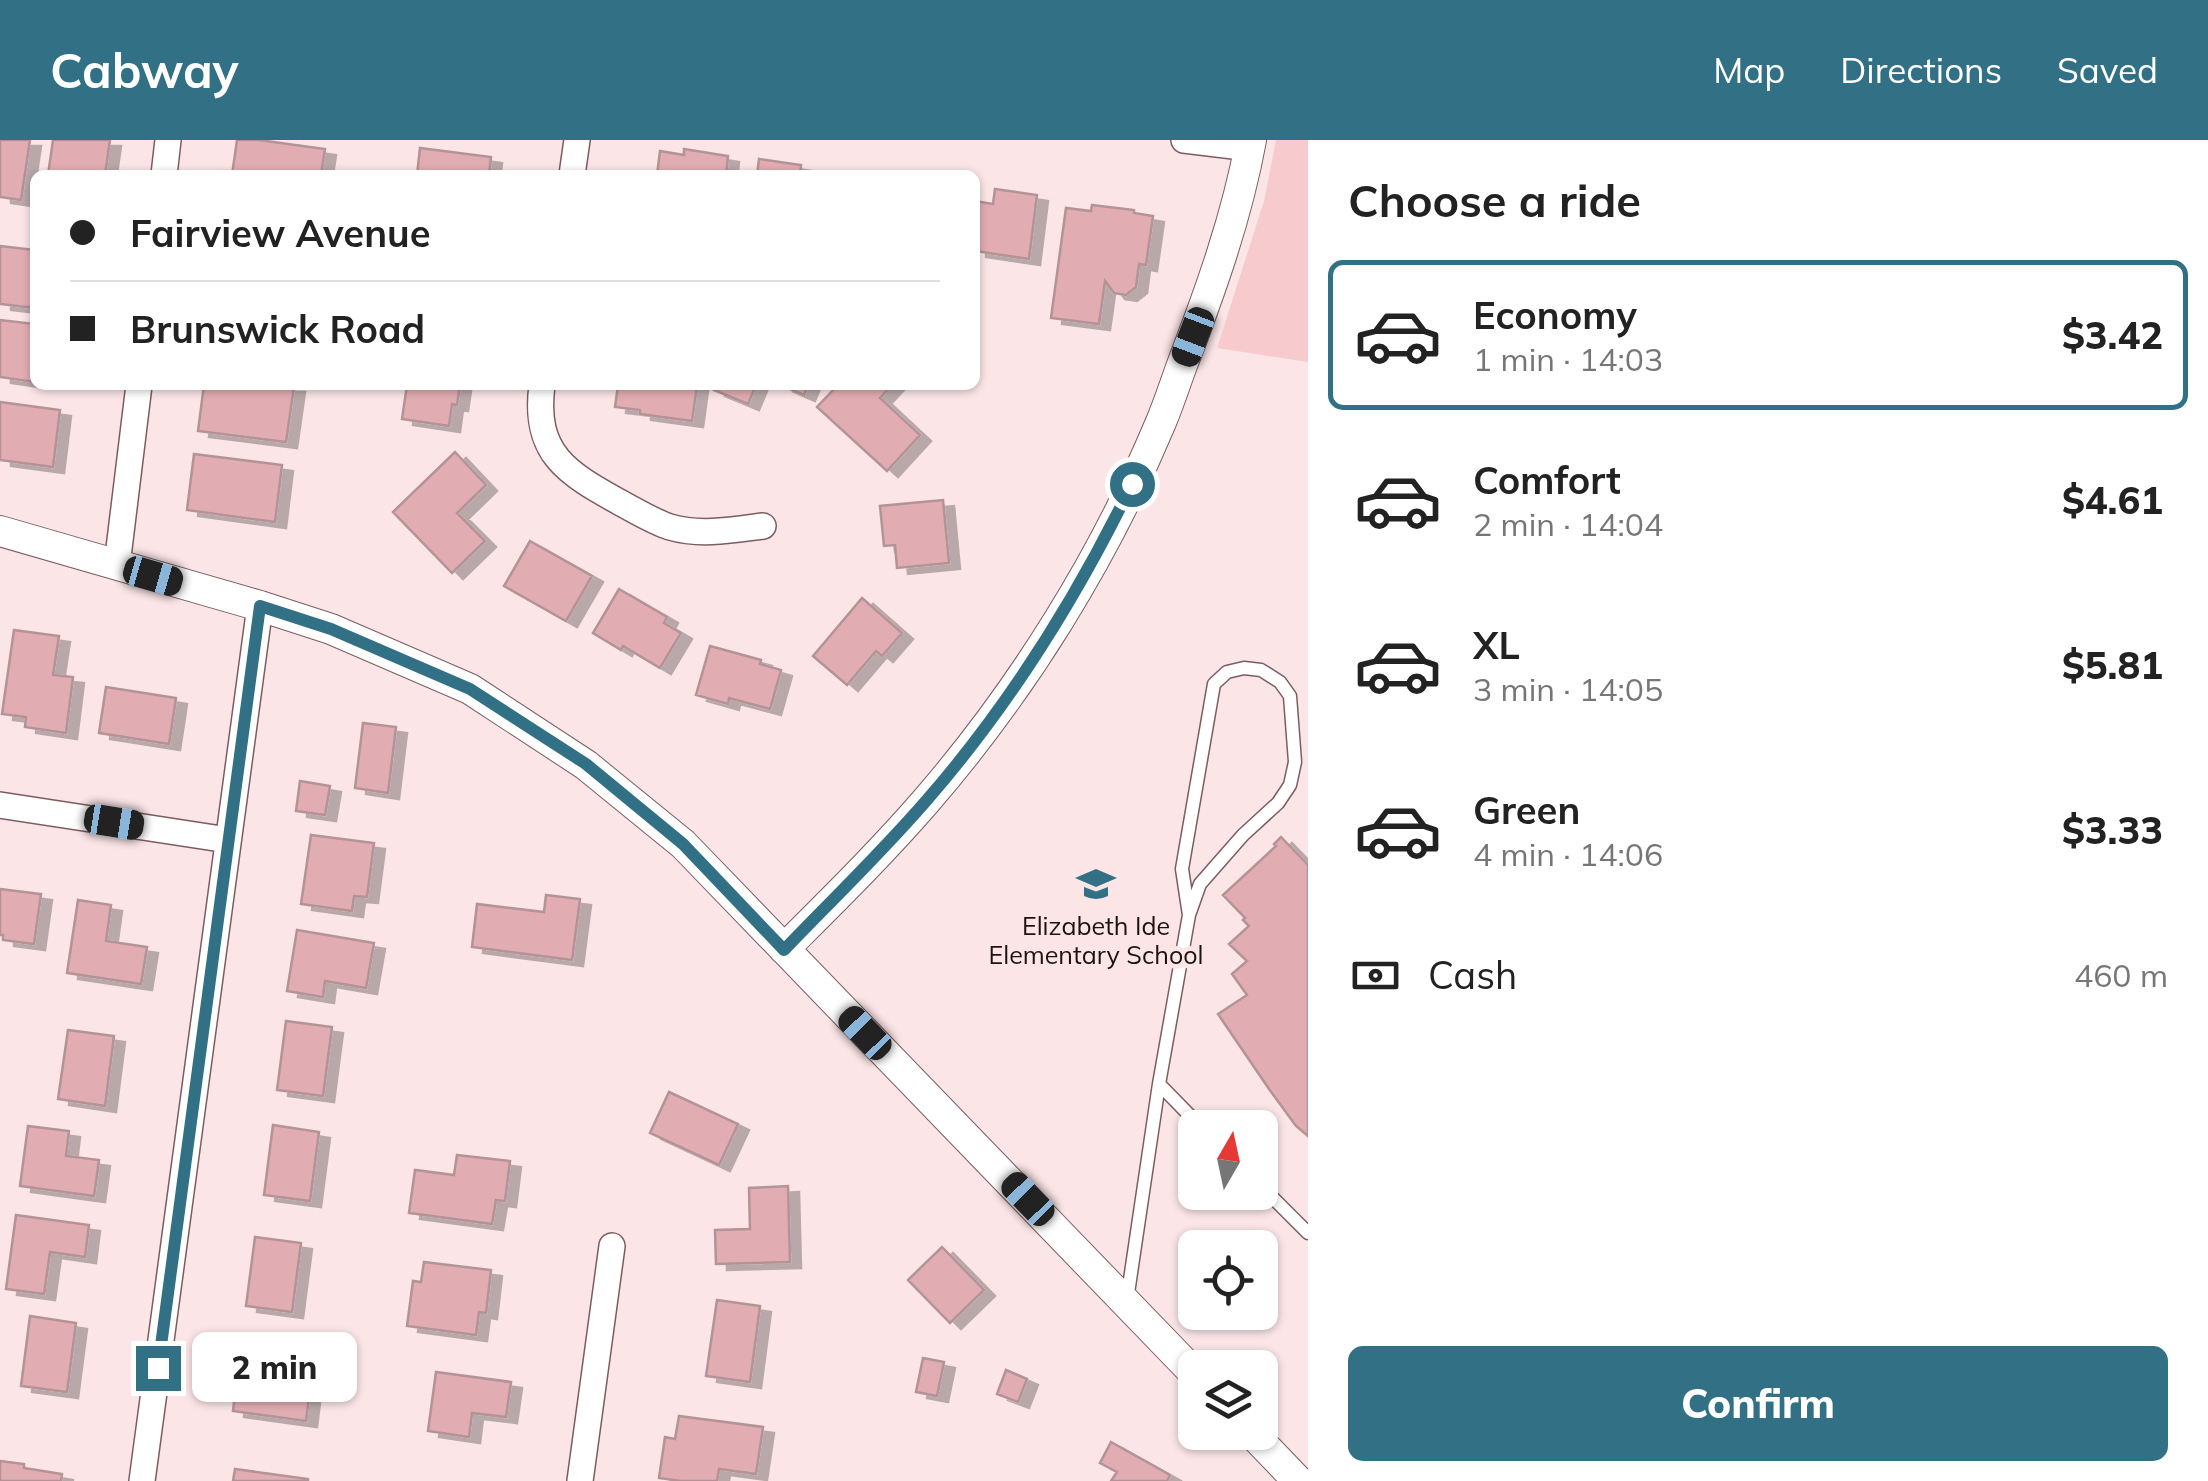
<!DOCTYPE html>
<meta charset="utf-8">
<style>
:root{--surface:#fff;--page:#f2f2f2;--text:#222;--muted:#767676;--line:#e0e0e0;--accent:#317085}
body{margin:0;font-family:Mulish,sans-serif;background:var(--page);color:var(--text);height:100vh;display:flex;flex-direction:column;font-size:38px;white-space:nowrap}
*{box-sizing:border-box;margin:0}
p{font-size:32px;color:var(--muted)}
.icon{flex:none;width:55px;height:55px;fill:none;stroke:currentColor;stroke-width:2;stroke-linecap:round;stroke-linejoin:round}
.map{position:relative;flex:1;overflow:hidden}
.drawer{display:flex;flex-direction:column;background:var(--surface);width:900px}
.drawer>*{flex:none}
.guide{position:absolute;left:30px;top:30px;width:950px;height:220px;border-radius:15px;box-shadow:0 2px 8px #0004;display:grid;align-content:center;height:220px;padding:0 40px;background:var(--surface)}
.needle{width:65px;rotate:9deg}
.fabs{position:absolute;left:1178px;top:970px;display:grid;gap:20px}
.fabs a{display:grid;place-items:center;width:100px;height:100px;border-radius:15px;background:var(--surface);box-shadow:0 2px 8px #0004;font-size:50px}
.end{position:absolute;width:45px;height:45px;margin:-22px;border:12px solid #317085;background:#fff;box-shadow:0 0 0 5px #fff}
.from{border-radius:50%}
.bubble{position:absolute;height:70px;border-radius:15px;background:var(--surface);box-shadow:0 2px 8px #0004;font-size:32px;font-weight:800;line-height:70px;text-align:center}
.car{position:absolute;width:30px;height:60px;margin:-30px -15px;border-radius:12px;box-shadow:0 0 8px 2px #0007;background:linear-gradient(#222 24%,#8ab4d8 0 40%,#222 0 76%,#8ab4d8 0 86%,#222 0)}
.guide b{display:flex;align-items:center;gap:35px;height:95px;font-size:38px}
.guide b+b{border-top:2px solid var(--line)}
.guide i{width:25px;height:25px;background:var(--text)}
ul{padding:0;list-style:none}
li{display:flex;align-items:center;gap:30px;height:150px;margin:0 20px 15px;padding:0 20px;border:5px solid transparent;border-radius:15px}
li div{flex:1}
li b{display:block;font-size:38px}
li em{font-style:normal;font-weight:800}
li.active{border-color:var(--accent)}
li>.icon{width:90px;height:90px;stroke-width:1.5}
h2{padding:0 40px;font-size:45px;line-height:120px}
.pay{display:flex;align-items:center;gap:25px;height:110px;padding:0 40px;font-size:38px}
.pay p{margin-inline-start:auto}
.button{display:flex;gap:20px;margin-top:auto;padding:20px 40px}
.button a{flex:1;height:115px;border-radius:15px;background:var(--accent);color:#fff;font-size:40px;font-weight:800;line-height:115px;text-align:center}
header{display:flex;align-items:center;gap:60px;box-sizing:border-box;height:140px;padding:0 50px;background:var(--accent);color:#fff}
header strong{font-size:48px}
nav{display:flex;gap:55px;margin-inline-start:auto;font-size:35px}
main{display:flex;flex:1;min-height:0}
.map>svg:first-child{display:block}
.green{fill:#f7cbce}
.building{fill:#e2adb2;stroke:#b39396;stroke-width:2.5;filter:url(#shadow)}
.lines{fill:none;stroke-linecap:round;stroke-linejoin:round}
.service-casing{stroke:#7b5d60;stroke-width:15}
.minor-casing{stroke:#7b5d60;stroke-width:28}
.tertiary-casing{stroke:#7b5d60;stroke-width:32}
.service{stroke:#fff;stroke-width:12}
.minor{stroke:#fff;stroke-width:25}
.tertiary{stroke:#fff;stroke-width:30}
.route{stroke:#317085;stroke-width:12}
.labels{text-anchor:middle;dominant-baseline:central;stroke-width:10;stroke-linejoin:round;paint-order:stroke}
.poi-label{font-size:25px;fill:#1d1213;stroke:#fbe5e7}
</style>
<header>
<strong>Cabway</strong>
<nav><a>Map</a><a>Directions</a><a>Saved</a></nav>
</header>
<main>
<div class="map">
<svg width="1308" height="1341" viewBox="0 0 1308 1341">
<defs>
<filter id="shadow"><feDropShadow dx="11" dy="6" stdDeviation="0" flood-color="#0004"/></filter>
</defs>
<rect width="100%" height="100%" fill="#fbe5e7"/>
<path class="green" d="M1276 0H1308V222L1217 208 1264 61Z"/>
<path class="building" d="M0 0H30L21 60 0 57Z
M53 0H110L105 35H48Z
M237 0H259L325 9 321 35H232Z
M420 8 491 17 489 35H417Z
M684 9 728 16 726 35H657L660 11 684 15Z
M759 19 801 25 800 35H757Z
M995 49 1037 55 1029 119 975 111V61L993 64Z
M1092 65 1134 70V73L1153 76 1146 125 1139 124 1136 147 1126 155 1114 153 1105 141 1099 184 1051 178 1066 68 1091 71Z
M0 106 35 110V168L0 164Z
M0 180 35 184V242L0 237Z
M204 245 294 246 286 302 198 291Z
M407 245H460L457 265 452 264 449 286 402 279Z
M618 245H697L692 281 640 274V270L615 267Z
M716 245H756L748 264 714 250Z
M781 245H808L804 255Z
M838 245H892L880 258 920 295 887 331 817 267Z
M0 262 60 270 53 327 0 320Z
M455 312 486 345 457 373 485 401 452 433 393 372Z
M194 314 282 325 275 382 187 370Z
M943 360 949 423 897 428 895 405 884 406 880 366Z
M530 401 592 436 566 481 504 446Z
M619 449 667 477 664 483 681 493 660 528 623 506 621 510 593 493Z
M862 458 902 493 882 516 876 511 847 545 813 516Z
M14 490 59 496 53 535 73 537 66 593 25 587 26 577 2 574Z
M710 506 761 520 760 524 781 530 770 569 729 558 728 564 696 555Z
M106 547 176 558 169 604 99 593Z
M363 583 396 587 388 653 355 648Z
M300 641 330 646 325 675 296 671Z
M311 695 374 703 367 757 354 756 352 771 301 764Z
M1281 697 1308 725V996L1296 986 1269 949 1218 874 1247 855 1232 834 1247 821 1229 804 1249 786 1243 780 1245 778 1223 755 1276 706 1274 704Z
M0 749 41 754 34 804 3 800V795H0Z
M546 755 580 759 572 820 472 807 477 764 544 772Z
M78 760 111 765 106 801 147 807 141 844 67 833Z
M297 790 374 803 366 848 325 841 323 857 287 851Z
M286 881 332 887 323 956 277 950Z
M68 890 114 896 105 966 58 959Z
M669 952 738 984 719 1025 650 993Z
M273 985 319 992 310 1061 264 1055Z
M28 986 69 991 66 1016 99 1020 94 1056 20 1046Z
M457 1015 510 1021 505 1061 496 1060 492 1084 409 1073 415 1030 454 1035Z
M788 1046 790 1122 716 1124 715 1090 750 1089 749 1048Z
M16 1075 89 1085 85 1117 50 1112 44 1154 6 1149Z
M255 1097 301 1103 292 1172 246 1166Z
M942 1107 984 1150 950 1183 908 1140Z
M424 1122 491 1130 486 1173 479 1172 476 1195 407 1186 413 1141 421 1142Z
M717 1160 760 1166 750 1242 706 1236Z
M30 1176 76 1183 67 1252 21 1246Z
M278 1203 315 1208 306 1281 233 1271 237 1238 272 1243Z
M923 1218 944 1222 937 1256 916 1252Z
M1006 1230 1027 1239 1018 1262 997 1254Z
M436 1232 511 1242 506 1277 472 1273 469 1297 428 1291Z
M679 1276 763 1287 756 1334 719 1329 717 1341H681L659 1338 665 1297 675 1299Z
M1111 1302 1170 1335 1167 1341H1111L1117 1332 1100 1323Z
M0 1321 24 1324V1328L62 1334 61 1341H0Z
M235 1329 308 1339V1341H233Z"/>
<g class="lines">
<g class="service-casing">
<path id="service" d="M1159 944 1202 988
M1260 1045 1308 1093
M1127 1160 1159 944 1189 775 1200 744 1243 695 1278 663 1290 645 1295 622 1290 556 1280 542 1261 530 1244 528 1227 532 1214 544 1182 729 1189 775"/>
</g>
<g class="minor-casing">
<path id="minor" d="M1184 0 1250 8
M164 35 168 0
M572 35 577 0
M542 245C533 314 567 333 621 363 636 371 654 382 670 387 700 396 733 390 763 386
M117 425 139 245
M0 665 228 700
M142 1341 260 466
M580 1341 612 1106"/>
</g>
<g class="tertiary-casing">
<path id="tertiary" d="M0 391 260 466 331 489 470 549 586 625 683 704 1195 1234
M784 809C832 761 881 713 926 661 1023 549 1104 418 1161 282 1169 263 1175 244 1182 225 1210 152 1237 77 1251 0
M1251 1292 1298 1341"/>
</g>
<use href="#service" class="service"/>
<use href="#minor" class="minor"/>
<use href="#tertiary" class="tertiary"/>
</g>
<g class="lines">
<path class="route" d="M158 1228 260 466 331 489 470 549 586 624 683 704 784 810C832 760 881 713 926 661 1009 566 1077 457 1132 344"/>
</g>
<defs>
<g id="school-bare" transform="scale(3)"><path d="M0-5L7-2L0 1L-7-2ZM-4 1L0 2.5L4 1V4Q0 6-4 4Z" fill="#317085" stroke="#fbe5e7" stroke-width="2.5" paint-order="stroke"/></g>
</defs>
<g fill-rule="evenodd">
<use href="#school-bare" x="1096" y="744"/>
</g>
<g class="labels">
<g class="poi-label">
<text x="1096" y="785">Elizabeth Ide<tspan x="1096" dy="29">Elementary School</tspan></text>
</g>
</g>
</svg>
<div class="fabs">
<a><svg class="needle" viewBox="-14 -14 28 28"><path d="M0-13l5 13h-10z" fill="#e53935"/><path d="M0 13l5-13h-10z" fill="#767676"/></svg></a>
<a><svg class="icon" aria-label="locate" viewBox="0 0 24 24"><circle cx="12" cy="12" r="6"/><path d="M12 2v4M12 18v4M2 12h4M18 12h4"/></svg></a>
<a><svg class="icon" aria-label="layers" viewBox="0 0 24 24"><path d="M12 4l9 5-9 5-9-5zM3 14l9 5 9-5"/></svg></a>
</div>
<i class="end from" style="left:1132px;top:344px"></i>
<i class="end" style="left:158px;top:1228px"></i>
<div class="bubble" style="left:192px;top:1192px;width:165px">2 min</div>
<i class="car" style="left:1193px;top:197px;rotate:201deg"></i>
<i class="car" style="left:153px;top:436px;rotate:106deg"></i>
<i class="car" style="left:114px;top:682px;rotate:99deg"></i>
<i class="car" style="left:865px;top:893px;rotate:316deg"></i>
<i class="car" style="left:1028px;top:1059px;rotate:316deg"></i>
<div class="guide">
<b><i class="from"></i>Fairview Avenue</b>
<b><i></i>Brunswick Road</b>
</div>
</div>
<section class="drawer">
<h2>Choose a ride</h2>
<ul>
<li class="active"><svg class="icon" aria-label="car" viewBox="0 0 24 24"><path d="M5 17H2v-5l4-1 3-4h7l3 4 3 1v5h-3M9 17h6M6 11h13"/><circle cx="7" cy="17" r="2"/><circle cx="17" cy="17" r="2"/></svg><div><b>Economy</b><p>1 min · 14:03</p></div><em>$3.42</em></li>
<li><svg class="icon" aria-label="car" viewBox="0 0 24 24"><path d="M5 17H2v-5l4-1 3-4h7l3 4 3 1v5h-3M9 17h6M6 11h13"/><circle cx="7" cy="17" r="2"/><circle cx="17" cy="17" r="2"/></svg><div><b>Comfort</b><p>2 min · 14:04</p></div><em>$4.61</em></li>
<li><svg class="icon" aria-label="car" viewBox="0 0 24 24"><path d="M5 17H2v-5l4-1 3-4h7l3 4 3 1v5h-3M9 17h6M6 11h13"/><circle cx="7" cy="17" r="2"/><circle cx="17" cy="17" r="2"/></svg><div><b>XL</b><p>3 min · 14:05</p></div><em>$5.81</em></li>
<li><svg class="icon" aria-label="car" viewBox="0 0 24 24"><path d="M5 17H2v-5l4-1 3-4h7l3 4 3 1v5h-3M9 17h6M6 11h13"/><circle cx="7" cy="17" r="2"/><circle cx="17" cy="17" r="2"/></svg><div><b>Green</b><p>4 min · 14:06</p></div><em>$3.33</em></li>
</ul>
<div class="pay"><svg class="icon" aria-label="cash" viewBox="0 0 24 24"><path d="M3 7h18v10H3z"/><circle cx="12" cy="12" r="2"/></svg>Cash<p>460 m</p></div>
<div class="button"><a>Confirm</a></div>
</section>
</main>
